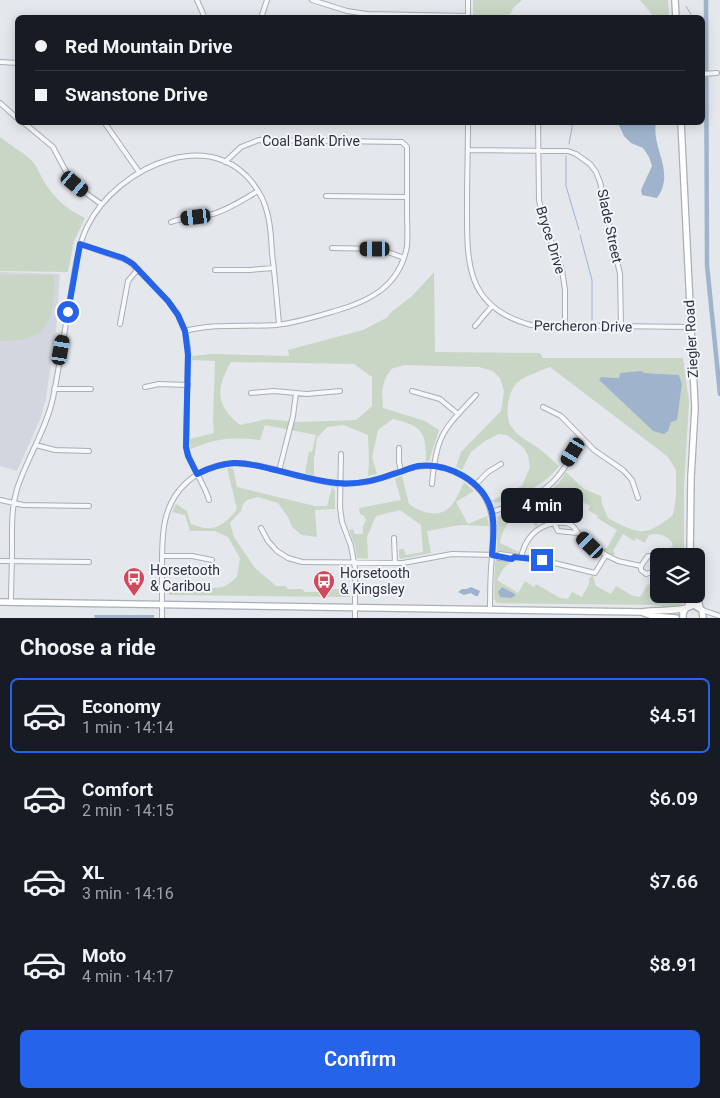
<!DOCTYPE html>
<meta charset="utf-8">
<style>
:root{--surface:#171b24;--page:#20242c;--text:#f1f3f6;--muted:#9ea1a6;--line:#363941;--accent:#2563eb}
body{margin:0;font-family:Roboto,sans-serif;background:var(--page);color:var(--text);height:100vh;display:flex;flex-direction:column;font-size:19px;white-space:nowrap}
*{box-sizing:border-box;margin:0}
p{font-size:16px;color:var(--muted)}
.icon{flex:none;width:28px;height:28px;fill:none;stroke:currentColor;stroke-width:2;stroke-linecap:round;stroke-linejoin:round}
.map{position:relative;height:618px;overflow:hidden}
.sheet{display:flex;flex-direction:column;background:var(--surface);flex:1}
.sheet>*{flex:none}
.banner{position:absolute;left:15px;top:15px;width:690px;height:110px;border-radius:8px;box-shadow:0 2px 12px #0003;display:grid;align-content:center;height:110px;padding:0 20px;background:var(--surface)}
.tools{position:absolute;left:650px;top:548px;display:grid;gap:10px}
.tools a{display:grid;place-items:center;width:55px;height:55px;border-radius:8px;background:var(--surface);box-shadow:0 2px 12px #0003;font-size:25px}
.end{position:absolute;width:22px;height:22px;margin:-11px;border:6px solid #2563eb;background:#fff;box-shadow:0 0 0 2px #fff}
.from{border-radius:50%}
.bubble{position:absolute;height:35px;border-radius:8px;background:var(--surface);box-shadow:0 2px 12px #0003;font-size:16px;font-weight:600;line-height:35px;text-align:center}
.car{position:absolute;width:15px;height:30px;margin:-15px -8px;border-radius:6px;box-shadow:0 0 4px 1px #0007;background:linear-gradient(#222 24%,#8ab4d8 0 40%,#222 0 76%,#8ab4d8 0 86%,#222 0)}
.banner b{display:flex;align-items:center;gap:18px;height:48px;font-size:19px}
.banner b+b{border-top:1px solid var(--line)}
.banner i{width:12px;height:12px;background:var(--text)}
ul{padding:0;list-style:none}
li{display:flex;align-items:center;gap:15px;height:75px;margin:0 10px 8px;padding:0 10px;border:2px solid transparent;border-radius:8px}
li div{flex:1}
li b{display:block;font-size:19px}
li em{font-style:normal;font-weight:600}
li.active{border-color:var(--accent)}
li>.icon{width:45px;height:45px;stroke-width:1.5}
h2{padding:0 20px;font-size:22px;line-height:60px}
.cta{display:flex;gap:10px;margin-top:auto;padding:10px 20px}
.cta a{flex:1;height:58px;border-radius:8px;background:var(--accent);color:#fff;font-size:20px;font-weight:600;line-height:58px;text-align:center}
.map>svg:first-child{display:block}
.built{fill:#d2d6de}
.green{fill:#c9d6c5;fill-rule:evenodd}
.water{fill:#9fb4cc}
.lines{fill:none;stroke-linecap:round;stroke-linejoin:round}
.stream{stroke:#9fb4cc;stroke-width:1}
.canal{stroke:#9fb4cc;stroke-width:4.5}
.minor-casing{stroke:#a9aeb7;stroke-width:6}
.secondary-casing{stroke:#a9aeb7;stroke-width:8}
.minor{stroke:#f7f8fa;stroke-width:4}
.secondary{stroke:#fff;stroke-width:5.5}
.route{stroke:#2563eb;stroke-width:6}
.labels{text-anchor:middle;dominant-baseline:central;stroke-width:4;stroke-linejoin:round;paint-order:stroke}
.street-label{font-size:14px;fill:#2b3445;stroke:#f4f6f9}
.poi-label{font-size:14px;fill:#2b3445;stroke:#f4f6f9;text-anchor:start}
</style>
<div class="map">
<svg width="720" height="618" viewBox="0 0 720 618">
<rect width="100%" height="100%" fill="#e4e7ec"/>
<path class="built" d="M0 272 60 274 56 330 46 398 41 417 17 471 0 466Z"/>
<path class="green" d="M473 0H522L513 8 509 17 473 18Z
M640 0H668L669 17H654Z
M0 137C11 146 25 153 34 163 38 168 40 175 43 180 54 198 66 209 85 218L74 241 68 272 0 271Z
M434 272 435 352 540 353 543 358H683L689 402 684 486V556H666L673 544C668 536 658 532 649 535L645 543 636 538 634 541 623 534 613 551 615 553 613 556 603 550 604 548H607L617 530 597 518 598 516 588 510 590 506 571 496 568 500 558 493 548 509 549 517 547 518 541 503 530 508 538 526 536 527 533 523V520L520 512C510 516 501 533 500 543L519 552 518 553 497 551V517L538 501 559 483 566 472 584 489 601 496 602 504 608 518C638 534 645 538 673 515L676 497V470L667 456 550 367C540 371 527 375 518 382 508 390 504 415 511 426 517 437 531 442 541 450 547 455 553 461 559 466 543 488 520 494 496 503L491 501 522 486 530 467 528 456 524 448 507 435 499 434 485 441 471 452 462 470 456 467 461 452 501 411 504 391 500 378 493 371 479 367 404 365 391 369 385 379 382 391 383 408 425 421 439 430 429 461H426C426 431 422 426 393 419L378 430 372 457 377 474 368 476 369 461 368 435 344 425 327 427 317 438 314 459V476L305 473 309 451 312 452 316 435 265 425 260 440C231 437 218 438 191 449L190 439 214 433 213 420 215 361 192 360V356L212 354 289 356 288 350 363 330 388 317 389 314 412 296ZM231 362 354 364 372 377V406L356 420 296 422 267 419 240 425C215 405 216 388 231 362ZM641 371 645 373 679 375 682 384 671 422 653 431 599 380 601 377 620 378Z
M0 275H54C55 317 50 343 0 341Z
M227 468H233L237 487 315 506H327L332 487 335 491V509L315 510 317 537 302 535 292 527 288 517 278 503 258 497 247 500 243 504 241 511 230 523 234 537 255 568 276 586H285L288 589H302L305 592H330L333 589H349L350 588V597L169 595 168 583H186C191 587 216 589 223 587 228 585 233 580 237 577L240 558 228 537 215 531H190L185 515 172 512 176 504 187 511 191 524C213 533 223 527 237 509Z
M402 476 409 504C420 512 438 519 450 507 456 501 460 490 464 482L474 491 456 502 468 524 487 516 489 526 460 525 427 531 431 553 401 559 399 557V549H404L406 555 423 552 421 525 400 510 376 516 367 537 368 559 357 558 355 546 349 530 353 529 355 534H363V526L366 520 364 516 360 514 359 508 401 500 395 479Z
M497 560 511 561 503 569 497 580 518 593 525 581 534 587 536 584 560 598 568 599 572 592 582 597 589 584V580L590 577 593 576 596 586 611 594 616 586 633 596 640 597 648 584 659 590V594H688C685 611 668 606 655 605L497 603 494 599 495 562Z"/>
<path class="water" d="M618 123H656C651 148 676 172 657 198L642 195 641 190 652 166 649 157 643 148 631 143 624 136Z
M641 371 645 373 679 375 682 384 677 420 671 422 668 431 664 434 653 431 599 380 601 377 619 378 620 373Z
M471 587 480 591 478 596H475L471 593 464 595 458 592 462 589H467Z
M502 587 515 594V596L511 598 500 597 498 592Z
M94 615H154V618H95Z"/>
<g class="lines">
<path class="stream" d="M686 6 693 18
M702 30 706 35
M569 144 573 122
M566 156V186L579 230
M580 235 592 280V320"/>
<path class="canal" d="M706 0 707 265 720 394"/>
<g class="minor-casing">
<path id="minor" d="M197 0 205 18
M312 0 347 11 367 14 468 16
M261 18 267 0
M468 18V0
M0 62 18 63
M702 74 717 73
M0 103 18 119
M23 122 53 147 69 177 75 185 101 204
M104 122 139 172
M468 122C468 149 467 176 467 203 467 261 464 307 531 325L690 327
M538 122 539 200 544 222 562 270 565 290V327
M468 150 568 151 576 154 590 164 596 172 600 182 620 274 621 327
M326 196 407 197
M171 222C184 217 199 217 213 214 230 209 244 199 258 191
M80 244 129 261 168 301 178 315 185 331 188 348 186 447C190 466 204 482 209 500
M332 248 380 249 404 258
M215 270H249L274 268
M120 324 128 281 138 269
M475 326 492 306
M185 331C216 323 244 327 276 325 296 323 315 317 335 311 370 301 400 286 407 246 408 235 407 223 407 212 407 190 407 169 407 147L402 142 259 140 241 147 225 162
M145 387 159 384 188 385
M54 389H91
M412 391 440 399 458 414
M251 393 274 391 307 394 340 391
M543 407 561 416 594 450 623 470 632 480 638 498
M36 445 55 450 89 451
M399 448V462L401 471
M341 454 340 507 342 522 351 546 355 568V618
M279 471 293 416 296 393
M432 484C436 435 443 430 476 395
M475 485 488 472 501 464
M0 500 23 505 89 506
M491 512C517 504 542 497 559 475 568 464 574 451 584 440
M554 523C565 522 572 522 578 533
M261 528 268 541 277 551 288 558 302 562 403 563 452 554 498 555 500 554 521 557C525 540 535 527 554 523L558 531 578 533 591 545 606 555 618 561 641 566V570L646 574 652 572 657 564 656 558 654 556H648L641 566
M394 538 395 563
M498 555 499 558 512 559 514 557
M162 556H192L212 560
M521 557 542 560 595 573 606 555
M0 561 89 562
M11 602C11 585 12 567 12 549 12 529 11 509 17 489 27 458 46 430 53 398 60 363 65 328 71 293 75 271 77 248 87 227 117 165 222 118 262 198 270 215 271 234 272 253 275 277 277 301 279 324
M702 610 720 616
M162 618C162 602 162 585 162 569 162 538 161 507 185 484 231 440 287 480 340 484 355 484 371 482 385 477 395 474 406 468 417 467 441 463 466 473 481 492 496 511 493 533 492 557 490 574 490 592 490 610"/>
</g>
<g class="secondary-casing">
<path id="secondary" d="M675 0 676 18
M681 122 695 408 691 477 690 556
M696 592 700 608
M0 602 642 612C657 609 672 612 686 608
M688 606 691 594
M644 613 653 616 676 618
M683 618V613L686 608 694 605 702 610 703 618"/>
</g>
<use href="#minor" class="minor"/>
<use href="#secondary" class="secondary"/>
</g>
<g class="lines">
<path class="route" d="M68 312 80 244 123 258 133 264 168 301 178 315 185 331 188 355 186 447 188 456 197 474C209 468 220 464 233 463 246 462 258 466 271 469 293 474 315 481 337 483 356 485 375 481 393 474 402 472 409 468 418 466 449 462 485 482 492 513 495 527 493 541 492 555L512 559 514 557 542 560"/>
</g>
<defs>
<g id="bus-pin" transform="scale(1.125)"><path d="M0 17L-7.5 6A9.5 9.5 0 1 1 7.5 6Z" fill="#d1495b" stroke="#f4f6f9"/><path d="M-5-6H5V4H4V6H2V4H-2V6H-4V4H-5ZM-3.5-4V0h7V-4ZM-3.5 1.2v1.5H-2V1.2ZM2 1.2v1.5H3.5V1.2Z" fill="#fff"/></g>
</defs>
<g fill-rule="evenodd">
<use href="#bus-pin" x="134" y="578"/>
<use href="#bus-pin" x="324" y="581"/>
</g>
<g class="labels">
<g class="street-label">
<text x="311" y="141">Coal Bank Drive</text>
<text transform="translate(610 226) rotate(78)">Slade Street</text>
<text transform="translate(551 240) rotate(73)">Bryce Drive</text>
<text transform="translate(583 326) rotate(1)">Percheron Drive</text>
<text transform="translate(691 339) rotate(-93)">Ziegler Road</text>
</g>
<g class="poi-label">
<text x="150" y="570">Horsetooth<tspan x="150" dy="16">&amp; Caribou</tspan></text>
<text x="340" y="573">Horsetooth<tspan x="340" dy="16">&amp; Kingsley</tspan></text>
</g>
</g>
</svg>
<div class="tools">
<a><svg class="icon" aria-label="layers" viewBox="0 0 24 24"><path d="M12 4l9 5-9 5-9-5zM3 14l9 5 9-5"/></svg></a>
</div>
<i class="end from" style="left:68px;top:312px"></i>
<i class="end" style="left:542px;top:560px"></i>
<div class="bubble" style="left:501px;top:488px;width:82px">4 min</div>
<i class="car" style="left:75px;top:184px;rotate:130deg"></i>
<i class="car" style="left:196px;top:217px;rotate:263deg"></i>
<i class="car" style="left:375px;top:249px;rotate:270deg"></i>
<i class="car" style="left:61px;top:350px;rotate:10deg"></i>
<i class="car" style="left:573px;top:452px;rotate:211deg"></i>
<i class="car" style="left:590px;top:545px;rotate:314deg"></i>
<div class="banner">
<b><i class="from"></i>Red Mountain Drive</b>
<b><i></i>Swanstone Drive</b>
</div>
</div>
<section class="sheet">
<h2>Choose a ride</h2>
<ul>
<li class="active"><svg class="icon" aria-label="car" viewBox="0 0 24 24"><path d="M5 17H2v-5l4-1 3-4h7l3 4 3 1v5h-3M9 17h6M6 11h13"/><circle cx="7" cy="17" r="2"/><circle cx="17" cy="17" r="2"/></svg><div><b>Economy</b><p>1 min · 14:14</p></div><em>$4.51</em></li>
<li><svg class="icon" aria-label="car" viewBox="0 0 24 24"><path d="M5 17H2v-5l4-1 3-4h7l3 4 3 1v5h-3M9 17h6M6 11h13"/><circle cx="7" cy="17" r="2"/><circle cx="17" cy="17" r="2"/></svg><div><b>Comfort</b><p>2 min · 14:15</p></div><em>$6.09</em></li>
<li><svg class="icon" aria-label="car" viewBox="0 0 24 24"><path d="M5 17H2v-5l4-1 3-4h7l3 4 3 1v5h-3M9 17h6M6 11h13"/><circle cx="7" cy="17" r="2"/><circle cx="17" cy="17" r="2"/></svg><div><b>XL</b><p>3 min · 14:16</p></div><em>$7.66</em></li>
<li><svg class="icon" aria-label="car" viewBox="0 0 24 24"><path d="M5 17H2v-5l4-1 3-4h7l3 4 3 1v5h-3M9 17h6M6 11h13"/><circle cx="7" cy="17" r="2"/><circle cx="17" cy="17" r="2"/></svg><div><b>Moto</b><p>4 min · 14:17</p></div><em>$8.91</em></li>
</ul>
<div class="cta"><a>Confirm</a></div>
</section>
